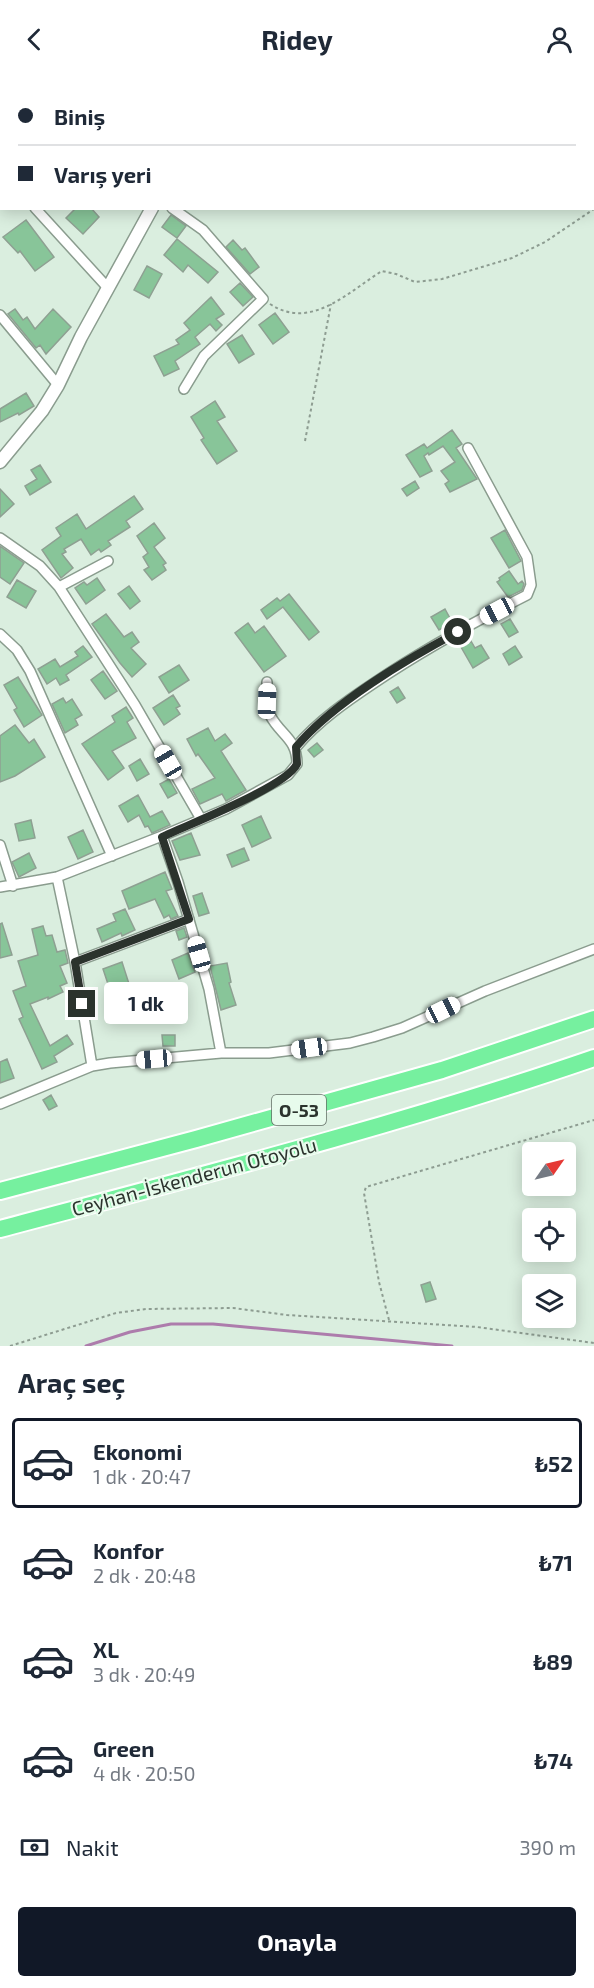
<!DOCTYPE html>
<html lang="tr">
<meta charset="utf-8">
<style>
:root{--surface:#fff;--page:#f6f6f7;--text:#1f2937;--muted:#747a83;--line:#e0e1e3;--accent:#111827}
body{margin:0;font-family:"Exo 2",sans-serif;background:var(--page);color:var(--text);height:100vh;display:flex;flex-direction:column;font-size:22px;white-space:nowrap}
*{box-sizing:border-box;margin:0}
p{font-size:20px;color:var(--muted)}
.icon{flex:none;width:33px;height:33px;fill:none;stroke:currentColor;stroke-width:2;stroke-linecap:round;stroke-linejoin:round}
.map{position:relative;height:1268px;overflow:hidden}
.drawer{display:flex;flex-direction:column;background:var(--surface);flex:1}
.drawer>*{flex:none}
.banner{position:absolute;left:0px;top:0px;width:594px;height:132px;box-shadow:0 3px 15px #0003;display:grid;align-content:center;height:132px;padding:0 18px;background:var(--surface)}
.needle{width:39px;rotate:56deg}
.fabs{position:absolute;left:522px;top:1064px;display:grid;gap:12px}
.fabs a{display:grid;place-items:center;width:54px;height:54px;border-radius:6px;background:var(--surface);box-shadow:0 3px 15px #0003;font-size:30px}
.end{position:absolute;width:27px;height:27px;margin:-14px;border:8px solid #2b332d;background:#fff;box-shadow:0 0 0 3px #fff}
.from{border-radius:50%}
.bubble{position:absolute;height:42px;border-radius:6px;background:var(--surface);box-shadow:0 3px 15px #0003;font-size:20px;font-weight:700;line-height:42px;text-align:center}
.car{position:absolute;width:18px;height:36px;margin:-18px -9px;border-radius:8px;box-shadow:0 0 4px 2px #0007;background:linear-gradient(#fff 24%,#345 0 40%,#fff 0 76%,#345 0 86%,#fff 0)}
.banner b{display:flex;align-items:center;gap:21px;height:57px;font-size:22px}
.banner b+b{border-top:2px solid var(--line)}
.banner i{width:15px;height:15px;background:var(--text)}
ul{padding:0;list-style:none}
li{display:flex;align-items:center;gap:18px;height:90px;margin:0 12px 9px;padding:0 6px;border:3px solid transparent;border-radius:6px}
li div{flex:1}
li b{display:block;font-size:22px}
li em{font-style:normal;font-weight:700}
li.selected{border-color:var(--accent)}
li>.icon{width:54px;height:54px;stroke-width:1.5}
h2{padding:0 18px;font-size:27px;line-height:72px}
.pay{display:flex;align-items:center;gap:15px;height:66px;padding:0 18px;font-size:22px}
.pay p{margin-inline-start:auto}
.primary-button{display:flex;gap:12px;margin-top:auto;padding:12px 18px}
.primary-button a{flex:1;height:69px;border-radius:6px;background:var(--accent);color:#fff;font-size:24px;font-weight:700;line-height:69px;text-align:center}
header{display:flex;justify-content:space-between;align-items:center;height:78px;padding:0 18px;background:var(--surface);font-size:27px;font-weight:700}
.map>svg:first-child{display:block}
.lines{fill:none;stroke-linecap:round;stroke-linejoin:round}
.stream{stroke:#ad7cac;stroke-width:3}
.building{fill:#88c599;stroke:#8ea092;stroke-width:1.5}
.street-casing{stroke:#8a9c8e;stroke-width:12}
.secondary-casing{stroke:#8a9c8e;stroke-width:15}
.highway-casing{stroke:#fff;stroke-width:20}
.path{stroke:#8d9c91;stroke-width:2;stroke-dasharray:3 3;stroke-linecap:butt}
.street{stroke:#fff;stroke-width:9}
.secondary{stroke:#fff;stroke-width:12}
.highway{stroke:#76f09f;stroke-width:16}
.route{stroke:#2b332d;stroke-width:8}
.labels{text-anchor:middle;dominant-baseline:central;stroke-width:4.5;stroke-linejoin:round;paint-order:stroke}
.shield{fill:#e7fbec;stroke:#636f66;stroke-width:1.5}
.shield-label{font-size:18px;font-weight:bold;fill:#2b332d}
.street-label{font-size:20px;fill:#2b332d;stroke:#e7fbec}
</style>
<header><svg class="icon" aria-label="back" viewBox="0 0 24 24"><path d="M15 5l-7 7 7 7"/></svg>Ridey<svg class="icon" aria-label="person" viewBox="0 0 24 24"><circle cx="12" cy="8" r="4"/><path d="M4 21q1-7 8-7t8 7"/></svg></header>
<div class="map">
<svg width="594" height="1268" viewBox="0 0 594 1268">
<rect width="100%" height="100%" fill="#daeedf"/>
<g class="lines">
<path class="stream" d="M86 1268 130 1254 171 1246H213L452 1268"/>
</g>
<path class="building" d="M76 130H91L99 139 83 156 66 140Z
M171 137 186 148 177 160 162 149Z
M26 142 54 179 35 193 20 173 18 175 3 159Z
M177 161 218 194 208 205 188 187 183 194 164 177Z
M233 162 242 172 245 170 259 189 250 196 226 169Z
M147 188 162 196 149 220 134 212Z
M240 205 253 219 243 228 230 214Z
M211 219 224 236 216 241 222 247 216 253 210 246 195 259 200 266 175 283 179 291 164 298 154 278 179 266 176 262 190 252 184 245Z
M15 231 23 242 27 239 35 251 53 231 71 249 46 276 40 267 36 270 8 236Z
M275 235 289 254 273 266 259 247Z
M242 257 254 276 239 285 227 266Z
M26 315 34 328 19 337 18 335 0 344V331Z
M215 323 225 339 217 343 237 373 217 386 201 362 204 360 191 339Z
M452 352 462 366 456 370 477 401 450 414 445 406 449 403 441 393 455 384 443 368 429 377 428 375 424 378 432 393 420 399 406 377 424 366 427 370Z
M40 387 51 404 30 417 25 408 37 401 31 392Z
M415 403 419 410 407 418 402 411Z
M0 411 14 426 0 439Z
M134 418 143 431 126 443 130 449 108 463 111 467 101 474 99 471 91 477 81 461 64 471 66 474 62 476 73 490 61 500 42 472 61 458 56 450 77 436 86 451Z
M154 445 165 460 154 469 166 485 163 487 166 492 152 502 144 492 149 489 143 479 148 475 137 458Z
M505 452 521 483 509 490 491 460Z
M0 468 24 485 10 506 0 499Z
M509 493 518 506 522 503 524 506 522 512 508 519 497 504 500 502 499 500Z
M97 500 105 512 86 526 75 510 84 504 87 507Z
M17 502 36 513 26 530 7 519Z
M129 508 140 523 130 531 118 516Z
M289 516 319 554 309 562 283 529 267 541 261 532 277 520 280 523Z
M445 531 452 544 439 552 431 539Z
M106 536 124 559 132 554 139 564 131 570 146 586 132 599 120 585 92 546Z
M510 541 518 554 509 559 501 546Z
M248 545 255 555 264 548 286 578 264 594 235 555Z
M471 563 475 570 481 567 489 580 473 590 461 569Z
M83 568 92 579 66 597 69 602 60 607 56 600 47 606 38 591 55 581 60 589 78 578 75 574Z
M515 568 522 579 509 587 503 576Z
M179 587 189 602 169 615 159 599Z
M103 593 117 613 105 621 91 602Z
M18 599 42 637 24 649 14 632 17 630 4 607Z
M398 609 405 620 397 625 390 614Z
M173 617 180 628 176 630 180 636 164 647 153 630Z
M63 620 66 625 72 621 82 637 75 641 78 647 65 655 52 626Z
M126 629 133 640 127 644 136 660 112 673 124 690 108 702 82 666 115 644 112 638Z
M15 647 29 665 34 661 45 679 15 698 0 704V658Z
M208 650 215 663 225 656 232 665 221 673 246 712 226 723 222 716 200 726 192 711 215 700 198 676 196 678 187 661Z
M317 665 323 672 314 679 308 672Z
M140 681 149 696 137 703 129 688Z
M169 701 177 715 168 720 160 706Z
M138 717 150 739 162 733 170 747 152 755 148 748 145 749 139 737 128 744 119 728Z
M261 738 271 760 252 769 242 747Z
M31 742 35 760 19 763 15 746Z
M83 752 93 774 78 781 68 759Z
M191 755 200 777 180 782 172 763Z
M244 770 249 782 232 789 227 777Z
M29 775 36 790 19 799 12 784Z
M165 794 172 811 166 813 178 838 171 841 169 837 164 840 155 821 129 831 122 813Z
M202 815 209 835 199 838 193 818Z
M125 831 135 852 122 858 121 855 102 864 97 851 116 843 113 836Z
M2 845 12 877 0 880V846Z
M43 848 46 858 52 857 57 874 65 872 68 885 60 888 67 905 60 908 63 914 48 921V919L30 926 50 968 67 957 73 966 54 978 57 984 42 991 19 941 23 939 13 913 26 908 18 883 38 877 32 851Z
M184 850 187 859 179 862 176 853Z
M188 875 195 894 179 901 172 882Z
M122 884 130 909 111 915 103 891Z
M227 885 231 904 229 905 236 927 221 932 210 888Z
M158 913 164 935 142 940 137 918Z
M162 957H175V968H163Z
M7 981 14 1000 0 1005V984Z
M51 1017 57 1028 49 1032 43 1022Z
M430 1204 436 1221 426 1224 421 1207Z"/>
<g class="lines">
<g class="street-casing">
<path id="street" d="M138 0 141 2
M44 2 45 0
M220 2 221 0
M0 7 2 8
M0 75 2 73
M0 94 2 95
M35 130 108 210
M172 130 203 152 263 221 204 278 184 311
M0 237 58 307
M0 460 40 488 59 509 135 627 201 741
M59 509 108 483
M0 556 17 572 30 593 112 778
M296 669C318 643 347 623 374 605 423 572 474 544 527 517L531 507 527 479 468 370
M162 758 178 804 209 911 221 975
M0 767 13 808
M0 809 57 799 162 758 226 731 288 697 297 686C297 660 280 657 270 637 265 627 267 614 267 604
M75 884 189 841
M92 988 110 985 221 975H269L350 965 373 959 402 950 485 913 594 871
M0 1026 92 988 75 884 57 799"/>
</g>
<g class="secondary-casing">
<path id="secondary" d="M0 384 42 333 58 307 81 259 152 130"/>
</g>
<g class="highway-casing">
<path id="highway" d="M0 1113 196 1061 442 992 594 941
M0 1151C199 1098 399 1047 594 980"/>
</g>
<path class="path" d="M270 226C311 253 348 214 382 193L396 196 415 204 442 201 512 180 545 164 594 131
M305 363 331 226
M389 1242 379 1204 364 1115 366 1109 594 1042
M10 1268 116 1235 146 1231 233 1230 287 1237 477 1249 594 1265"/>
<use href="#street" class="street"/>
<use href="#secondary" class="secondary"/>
<use href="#highway" class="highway"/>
</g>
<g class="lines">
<path class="route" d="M82 926 75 884 189 841 162 759C189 746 286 709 297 686L296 669C333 625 407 581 458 554"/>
</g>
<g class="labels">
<rect class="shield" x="272" y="1017" width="54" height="30" rx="4.5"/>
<g class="shield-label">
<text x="299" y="1032">O-53</text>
</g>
<g class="street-label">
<text transform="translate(194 1098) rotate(-15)">Ceyhan-İskenderun Otoyolu</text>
</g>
</g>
</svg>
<div class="fabs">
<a><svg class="needle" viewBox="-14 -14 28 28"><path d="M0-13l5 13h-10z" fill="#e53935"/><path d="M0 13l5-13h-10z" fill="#747a83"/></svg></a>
<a><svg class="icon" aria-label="locate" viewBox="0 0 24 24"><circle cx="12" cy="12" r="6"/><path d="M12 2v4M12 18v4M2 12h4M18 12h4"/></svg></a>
<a><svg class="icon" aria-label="layers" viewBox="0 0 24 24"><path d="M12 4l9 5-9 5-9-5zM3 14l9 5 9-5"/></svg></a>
</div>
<i class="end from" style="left:458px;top:554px"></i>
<i class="end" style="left:82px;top:926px"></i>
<div class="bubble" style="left:104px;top:904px;width:84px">1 dk</div>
<i class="car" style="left:497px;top:533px;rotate:242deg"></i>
<i class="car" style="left:267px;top:623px;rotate:2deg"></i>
<i class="car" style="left:168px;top:684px;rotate:330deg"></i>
<i class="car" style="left:199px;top:876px;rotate:344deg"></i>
<i class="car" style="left:443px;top:932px;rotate:64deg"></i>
<i class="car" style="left:309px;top:970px;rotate:262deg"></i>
<i class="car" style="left:154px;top:981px;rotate:265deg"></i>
<div class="banner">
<b><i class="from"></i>Biniş</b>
<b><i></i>Varış yeri</b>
</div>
</div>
<section class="drawer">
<h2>Araç seç</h2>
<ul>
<li class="selected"><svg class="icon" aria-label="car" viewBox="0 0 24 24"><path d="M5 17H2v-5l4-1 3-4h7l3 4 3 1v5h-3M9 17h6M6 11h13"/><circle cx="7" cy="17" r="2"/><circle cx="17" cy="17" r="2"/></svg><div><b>Ekonomi</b><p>1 dk · 20:47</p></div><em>₺52</em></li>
<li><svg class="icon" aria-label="car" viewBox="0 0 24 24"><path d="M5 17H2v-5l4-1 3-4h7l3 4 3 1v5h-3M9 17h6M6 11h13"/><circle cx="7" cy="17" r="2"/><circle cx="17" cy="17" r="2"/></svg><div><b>Konfor</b><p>2 dk · 20:48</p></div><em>₺71</em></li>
<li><svg class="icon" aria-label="car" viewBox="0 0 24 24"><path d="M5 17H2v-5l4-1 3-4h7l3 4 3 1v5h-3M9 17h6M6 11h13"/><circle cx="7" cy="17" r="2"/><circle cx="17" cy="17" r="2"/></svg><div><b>XL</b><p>3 dk · 20:49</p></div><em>₺89</em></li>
<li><svg class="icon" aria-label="car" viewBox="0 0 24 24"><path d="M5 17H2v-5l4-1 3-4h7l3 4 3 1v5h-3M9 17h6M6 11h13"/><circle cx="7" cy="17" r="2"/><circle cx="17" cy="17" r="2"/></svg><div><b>Green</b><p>4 dk · 20:50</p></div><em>₺74</em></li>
</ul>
<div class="pay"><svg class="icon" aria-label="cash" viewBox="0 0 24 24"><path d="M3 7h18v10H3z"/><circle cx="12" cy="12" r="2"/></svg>Nakit<p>390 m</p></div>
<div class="primary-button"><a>Onayla</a></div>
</section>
